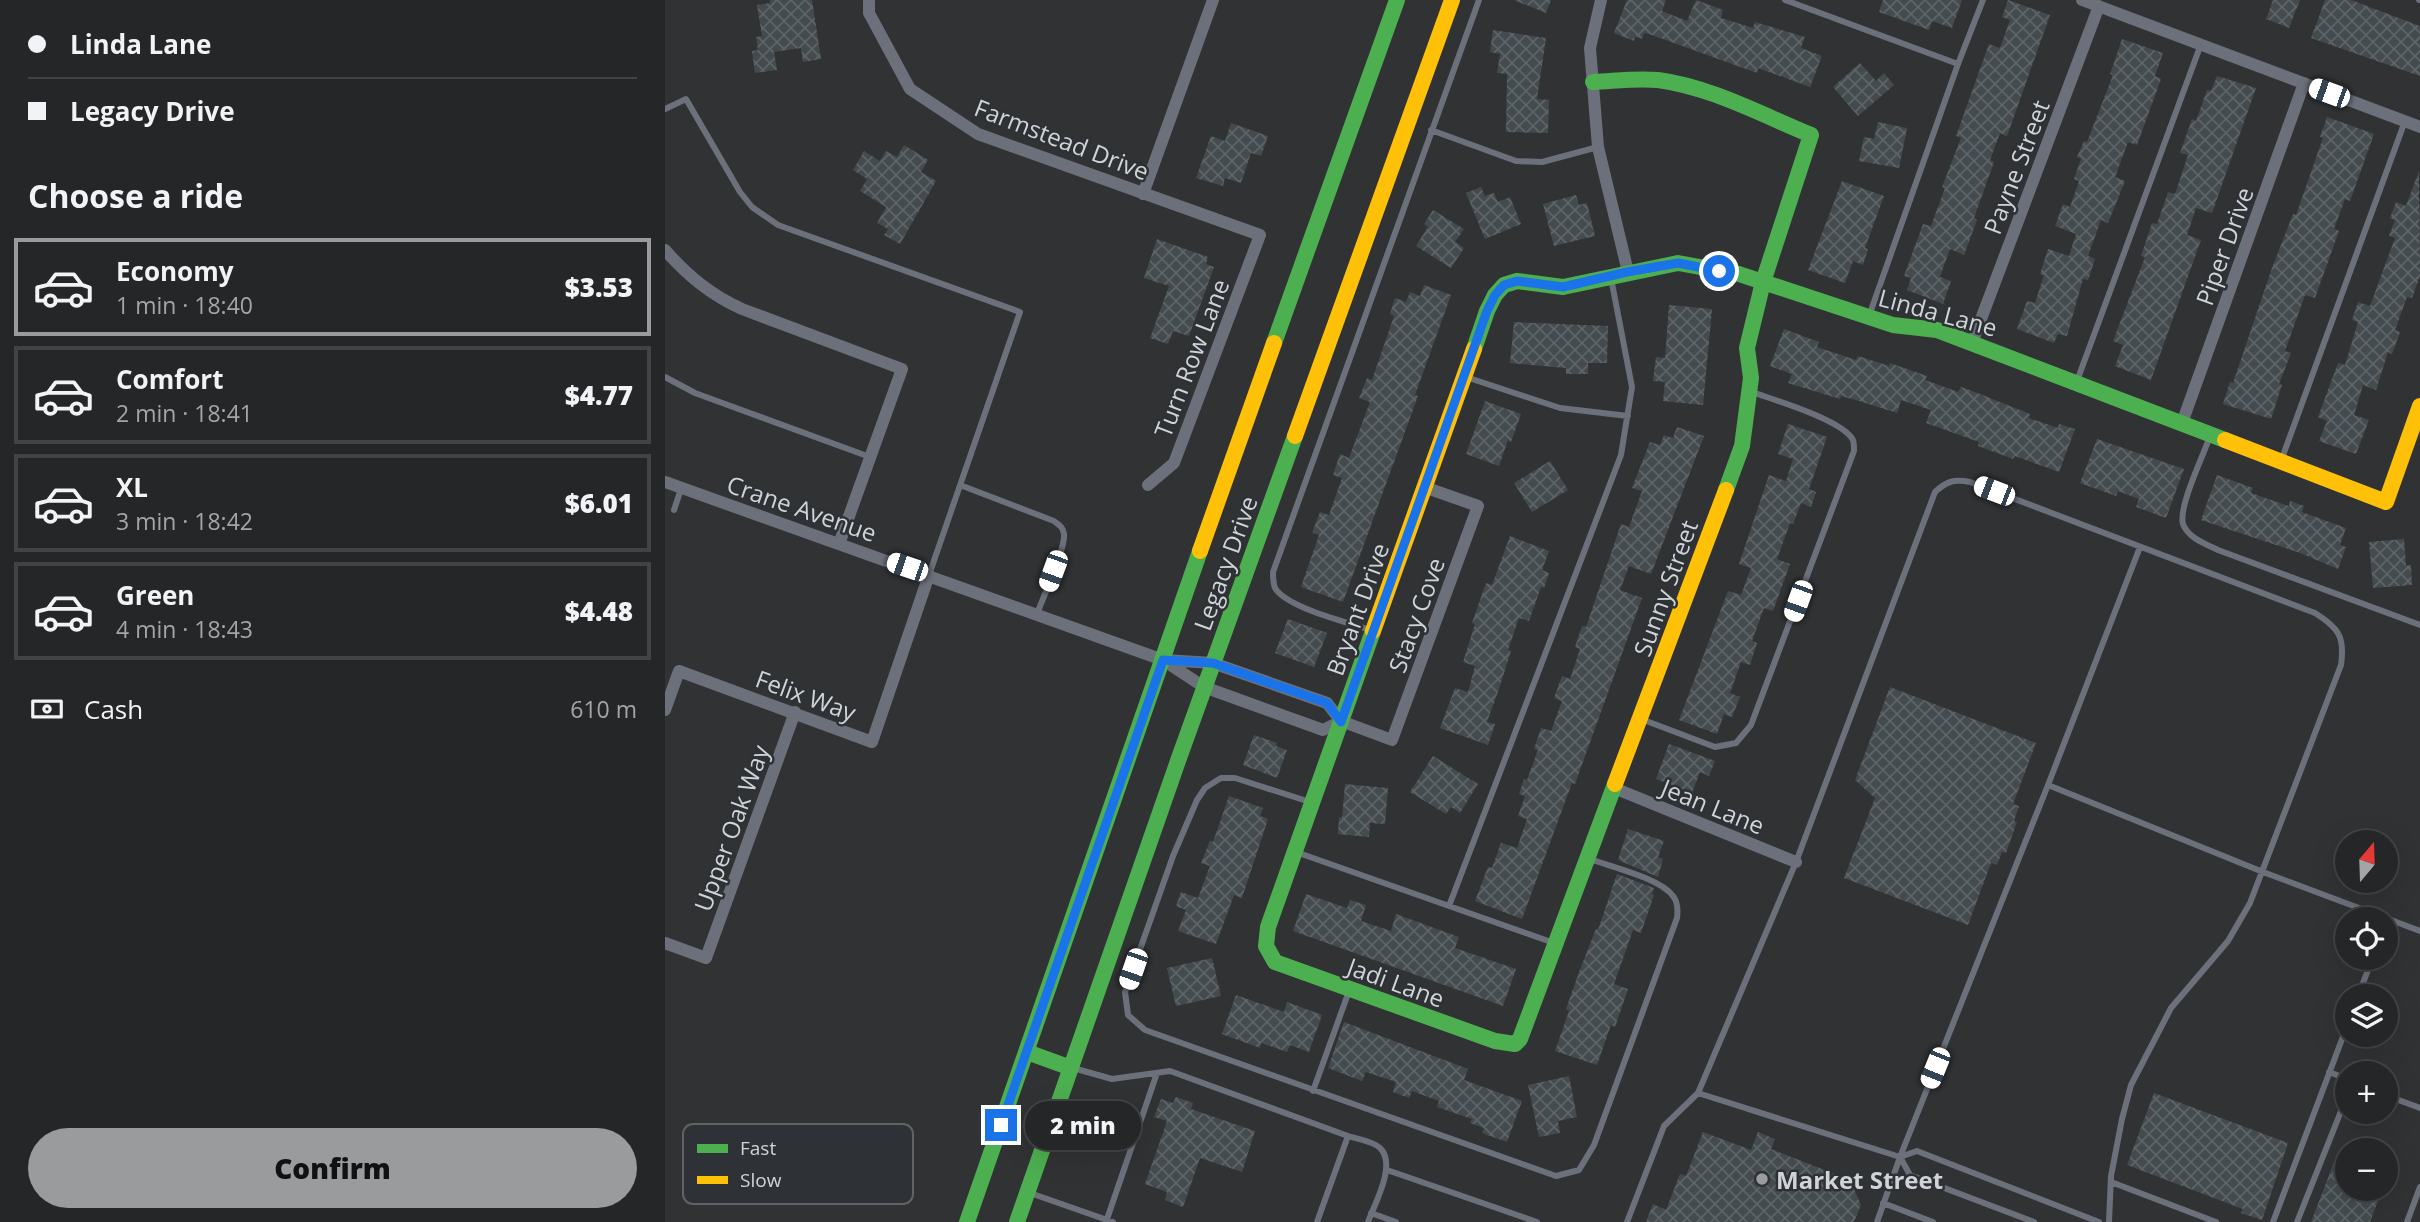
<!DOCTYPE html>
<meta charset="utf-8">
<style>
:root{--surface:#242627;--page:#303233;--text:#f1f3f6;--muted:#a3a5a7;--line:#414344;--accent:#999b9d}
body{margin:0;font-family:"Open Sans",sans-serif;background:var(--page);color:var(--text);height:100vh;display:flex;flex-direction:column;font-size:26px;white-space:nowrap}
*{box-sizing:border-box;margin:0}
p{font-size:23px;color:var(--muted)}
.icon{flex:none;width:38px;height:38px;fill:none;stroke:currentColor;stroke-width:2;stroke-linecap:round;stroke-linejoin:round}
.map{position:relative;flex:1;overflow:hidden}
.details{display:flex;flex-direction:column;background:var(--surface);width:665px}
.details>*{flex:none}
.guide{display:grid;align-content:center;height:154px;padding:0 28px;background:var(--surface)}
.needle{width:46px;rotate:19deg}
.buttons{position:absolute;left:1670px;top:830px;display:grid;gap:14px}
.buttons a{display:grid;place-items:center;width:63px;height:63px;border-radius:50%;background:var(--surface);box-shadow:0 7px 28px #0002,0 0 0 2px var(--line);font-size:35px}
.end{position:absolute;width:32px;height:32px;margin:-16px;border:9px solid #1a73e8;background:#fff;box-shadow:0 0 0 4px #fff}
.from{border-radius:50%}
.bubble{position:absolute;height:49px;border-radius:24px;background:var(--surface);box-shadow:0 7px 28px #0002,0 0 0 2px var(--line);font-size:23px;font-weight:800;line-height:49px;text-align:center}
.car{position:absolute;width:21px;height:42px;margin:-21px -10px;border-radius:9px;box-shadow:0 0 5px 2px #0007;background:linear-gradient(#fff 24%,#345 0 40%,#fff 0 76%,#345 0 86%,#fff 0)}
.guide b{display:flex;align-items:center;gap:24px;height:66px;font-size:26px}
.guide b+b{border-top:2px solid var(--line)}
.guide i{width:18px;height:18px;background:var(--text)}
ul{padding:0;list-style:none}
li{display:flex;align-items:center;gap:21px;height:98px;margin:0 14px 10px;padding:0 14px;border:4px solid var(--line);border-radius:0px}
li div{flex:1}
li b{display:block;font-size:26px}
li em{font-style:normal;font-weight:800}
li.active{border-color:var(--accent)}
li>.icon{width:63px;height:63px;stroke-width:1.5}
h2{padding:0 28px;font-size:32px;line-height:84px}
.pay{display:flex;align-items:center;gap:18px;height:77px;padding:0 28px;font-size:26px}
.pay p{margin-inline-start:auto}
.action{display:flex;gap:14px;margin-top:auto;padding:14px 28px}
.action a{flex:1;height:80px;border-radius:42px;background:var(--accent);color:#111;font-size:28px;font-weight:800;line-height:80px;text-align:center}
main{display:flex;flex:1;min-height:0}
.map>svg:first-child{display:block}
.building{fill:url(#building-cross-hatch)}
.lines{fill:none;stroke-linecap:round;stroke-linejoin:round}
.lane{stroke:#6c707a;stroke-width:6}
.street{stroke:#6c707a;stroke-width:12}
.fast{stroke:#4caf50;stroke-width:16}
.slow{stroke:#ffc107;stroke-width:16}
.route{stroke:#1a73e8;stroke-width:9}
.poi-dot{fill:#999b9d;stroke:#2e3236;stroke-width:2.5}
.labels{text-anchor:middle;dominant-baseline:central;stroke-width:5;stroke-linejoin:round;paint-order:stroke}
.street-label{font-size:24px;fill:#d1d4d6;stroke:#2e3236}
.poi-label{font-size:24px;font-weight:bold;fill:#d1d4d6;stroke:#2e3236;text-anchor:start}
.key{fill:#2e3236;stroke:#5f6366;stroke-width:2}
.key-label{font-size:19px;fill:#d1d4d6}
</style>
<main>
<section class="details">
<div class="guide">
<b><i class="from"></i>Linda Lane</b>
<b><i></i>Legacy Drive</b>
</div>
<h2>Choose a ride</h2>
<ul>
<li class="active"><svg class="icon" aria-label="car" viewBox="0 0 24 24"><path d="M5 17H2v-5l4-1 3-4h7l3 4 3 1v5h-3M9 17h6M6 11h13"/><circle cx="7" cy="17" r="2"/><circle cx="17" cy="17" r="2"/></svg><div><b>Economy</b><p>1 min · 18:40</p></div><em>$3.53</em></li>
<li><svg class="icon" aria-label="car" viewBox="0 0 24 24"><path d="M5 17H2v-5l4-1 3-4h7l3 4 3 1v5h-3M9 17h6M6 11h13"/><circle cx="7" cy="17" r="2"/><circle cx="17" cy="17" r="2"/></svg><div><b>Comfort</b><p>2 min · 18:41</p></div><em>$4.77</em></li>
<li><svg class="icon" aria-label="car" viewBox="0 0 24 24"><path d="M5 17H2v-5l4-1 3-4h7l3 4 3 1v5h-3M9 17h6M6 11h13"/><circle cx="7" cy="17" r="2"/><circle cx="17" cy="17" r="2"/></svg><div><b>XL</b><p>3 min · 18:42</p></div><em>$6.01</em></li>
<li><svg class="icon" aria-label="car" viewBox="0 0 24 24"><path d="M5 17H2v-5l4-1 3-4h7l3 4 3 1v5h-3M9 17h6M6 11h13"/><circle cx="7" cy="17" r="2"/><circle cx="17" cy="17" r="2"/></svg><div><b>Green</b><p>4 min · 18:43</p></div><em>$4.48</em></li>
</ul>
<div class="pay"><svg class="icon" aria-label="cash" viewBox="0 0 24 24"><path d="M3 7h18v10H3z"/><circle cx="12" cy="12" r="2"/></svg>Cash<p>610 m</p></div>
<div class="action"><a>Confirm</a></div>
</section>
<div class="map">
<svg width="1755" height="1222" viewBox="0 0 1755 1222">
<defs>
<pattern id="building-cross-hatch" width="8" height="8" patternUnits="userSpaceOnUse" patternTransform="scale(1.75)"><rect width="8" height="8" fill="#434b4e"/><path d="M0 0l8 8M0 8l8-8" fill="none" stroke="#5d6467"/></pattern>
</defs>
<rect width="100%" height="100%" fill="#303234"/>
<path class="building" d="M105 0H147L156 59 138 62 136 48 109 52 112 70 90 73 87 51 93 50 91 37 97 36 92 5 105 3Z
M849 0H886L881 13Z
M962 0H1001L997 11 1022 21 1031 0 1058 10 1056 18 1088 28 1090 22 1140 37 1136 48 1157 56 1145 87 1093 68 1092 73 984 34 979 33 977 39 970 36 969 41 949 33Z
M1218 0H1297L1287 28 1267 21 1264 30 1214 12Z
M1343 0 1385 15 1342 136 1335 133 1325 160 1329 162 1309 218 1312 220 1299 255 1285 249 1275 277 1286 281 1278 304 1242 290 1246 278 1239 276 1258 224 1266 226 1280 188 1277 187 1296 138 1291 136 1324 44 1335 48 1345 20 1337 17Z
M1608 0H1635L1624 28 1601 19Z
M1660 0H1686L1755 26V76L1646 38Z
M828 30 881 38 872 99 884 100 883 133 841 132 842 74 832 73 835 54 825 52Z
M1457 39 1498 53 1490 76 1496 79 1472 145 1463 142 1450 177 1460 181 1443 223 1436 220 1423 256 1430 259 1423 280 1418 279 1402 336 1393 334 1389 343 1352 329 1362 301 1370 303 1379 275 1375 274 1383 249 1404 256 1411 234 1390 226 1398 204 1405 207 1414 181 1409 179 1416 159 1412 157 1419 141 1422 142 1448 75 1445 74Z
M1195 63 1211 81 1219 73 1229 85 1193 116 1168 87Z
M1552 76 1591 88 1547 213 1531 208 1522 235 1536 240 1486 380 1450 366 1458 345 1448 341 1480 257 1476 256 1487 223 1492 224 1503 192 1510 194 1523 155 1515 153 1527 119 1531 121 1542 90 1546 91Z
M1662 117 1709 134 1685 201 1680 199 1669 229 1674 231 1650 298 1640 295 1620 351 1626 353 1614 384 1617 385 1606 419 1558 404 1565 382 1568 383 1607 268 1628 214 1631 215 1653 152 1658 138 1655 137Z
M1213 122 1242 128 1234 168 1194 161 1199 137 1209 139Z
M566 123 603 136 596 156 586 153 576 183 560 178 558 186 531 178 546 136 560 141Z
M239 145 263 160 256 172 271 181 235 244 219 235 223 229 212 223 221 207 195 191 202 179 188 170 199 151 215 161 221 151 232 157Z
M1754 171 1755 276 1747 298 1742 297 1730 330 1735 332 1727 354 1723 352 1711 390 1698 385 1689 415 1704 420 1691 454 1654 441 1662 421 1653 417 1673 363 1680 365 1693 322 1687 320 1693 302 1705 306 1730 238 1724 236 1730 220 1725 218 1731 202 1741 206Z
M1177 181 1219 196 1200 248 1203 249 1198 265 1188 261 1180 283 1143 270Z
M816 187 820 196 829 193 833 202 845 197 856 224 820 239 801 193Z
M911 195 914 205 922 203 930 236 889 246 878 204Z
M768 210 799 229 790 242 799 248 786 268 751 246 763 227 759 224Z
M492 239 543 257 541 264 549 267 524 336 508 331 503 344 485 338 504 286 479 278Z
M759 285 786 295 750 395 753 396 678 602 636 587 654 535 647 533 655 512 664 515 677 478 668 475 675 454 684 458 705 402 694 398 702 378 707 380 729 316 725 314 730 298 741 302 745 292 755 296Z
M1004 305 1047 309 1038 405 998 401 1000 382 988 381 991 357 1000 358Z
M849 322 943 326 942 363H923V374H901V368L845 363Z
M1119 329 1154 342 1152 347 1191 360 1193 356 1224 366 1225 363 1262 376 1260 380 1293 392 1296 387 1310 392 1365 414 1364 418 1393 428 1394 424 1410 429 1394 472 1350 456 1348 459 1313 446 1314 442 1261 423 1266 410 1236 400 1232 413 1194 401 1176 396 1175 399 1123 383 1127 374 1105 366Z
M820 401 856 414 846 442 843 440 834 466 801 454Z
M1123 424 1162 437 1144 489 1151 492 1146 507 1136 503 1128 524 1125 523 1112 559 1125 564 1108 611 1099 608 1087 641 1092 643 1085 665 1076 662 1065 693 1075 697 1067 717 1059 714 1052 734 1014 720 1063 591 1076 595 1086 568 1074 564 1104 475 1121 481 1128 459 1113 454Z
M1012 427 1039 436 986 574 964 566 955 590 977 598 910 784 907 783 857 919 810 901 823 867 827 868 836 843 852 848 862 819 853 816 860 796 854 794 859 779 862 780 873 750 869 749 876 728 886 731 897 701 889 698 897 676 905 679 915 649 910 647 917 626 921 627 956 524 964 527 977 491 967 488 985 442 995 445 999 435 1008 438Z
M1432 439 1519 469 1501 518 1471 507 1474 499 1453 491 1451 496 1415 483Z
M885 461 903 490 867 512 849 483Z
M1552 475 1588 488 1586 493 1624 506 1625 501 1639 506 1637 512 1681 528 1675 545 1681 547 1673 569 1635 553 1536 520Z
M845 536 884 551 877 570 884 573 879 588 876 587 864 621 854 618 843 650 846 651 834 689 822 722 830 724 823 745 775 728 790 688 803 692 810 666 798 662 810 624 807 623 821 583 827 585Z
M1739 539 1741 566 1746 565 1747 585 1708 588 1704 542Z
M623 619 662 633 649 667 610 653Z
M1225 687 1371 743 1348 804 1354 806 1349 821 1352 822 1341 853 1337 852 1332 865 1326 863 1303 925 1179 878 1210 798 1190 780Z
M589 735 612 743 611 746 622 750 612 778 578 765Z
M1004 744 1050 761 1044 776 1035 772 1027 793 991 779Z
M768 756 813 784 795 813 786 807 781 814 745 792Z
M680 784 723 788 720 824 705 823 704 837 673 834 674 817 677 818Z
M564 796 598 808 595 816 603 819 577 898 569 895 551 944 513 931 521 910 511 906 516 892 533 898 545 866 536 863 545 841 548 842Z
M963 829 999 841 993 857 998 859 993 877 953 860Z
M952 874 989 888 987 894 989 895 976 933 968 930 949 984 963 989 950 1027 946 1025 932 1065 890 1051 904 1011 901 1009 914 972 931 929 933 930Z
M641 894 682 908 685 900 701 905 696 921 726 931 731 914 794 937 790 948 851 969 838 1006 628 931Z
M547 958 556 996 511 1006 502 968Z
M571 995 619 1012 622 1002 657 1015 644 1052 625 1045 622 1052 596 1043 595 1048 557 1034Z
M679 1022 803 1069 799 1080 857 1101 842 1142 817 1133 819 1128 805 1123 807 1119 772 1107 774 1101 747 1091 744 1098 728 1092 731 1082 701 1072 697 1081 663 1068Z
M904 1076 912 1117 893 1121 895 1133 874 1137 863 1085Z
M1489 1093 1623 1143 1597 1220 1576 1213 1578 1209 1462 1165Z
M511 1097 528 1103 526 1109 590 1131 577 1172 535 1158 518 1207 500 1200 502 1192 480 1184 502 1121 489 1117 496 1099 508 1103Z
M1038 1132 1086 1150 1093 1132 1110 1139 1106 1149 1185 1180 1196 1205 1189 1222H981L988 1204 1001 1210 1015 1174 1021 1176Z
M1671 1157 1682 1161V1188H1718L1705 1222H1646Z"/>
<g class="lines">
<path class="lane" d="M1120 0 1293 64 1318 0
M1754 0H1755
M0 109 21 99 75 192 87 207 113 225 355 312 264 575
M766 130 851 161 877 162 933 147
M1204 316 1293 64
M0 377 30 393 205 457
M801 377 895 408 963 416
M1412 381 1536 44
M1545 436C1539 454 1513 507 1518 524 1523 538 1541 544 1553 550L1755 625
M1616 461 1740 121
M295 485 389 521C394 525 398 527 399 534 401 548 378 597 372 614
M9 510 16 489
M705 630C683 622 622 608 610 588 608 583 608 578 608 572L814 0
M976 719 1050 747 1071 743 1086 725 1189 451C1189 448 1189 443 1188 440 1178 420 1109 400 1087 392
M1383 785 1598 872 1755 931
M645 802 570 778H556L540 788 532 800 508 856 460 992 463 1015 480 1030 891 1176 914 1170 929 1145 1012 918C1013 910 1013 902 1008 896 995 878 946 867 925 859
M631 852 889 943
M784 906 956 455 967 387 946 278
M1693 996 1708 957
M408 1068 447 1079 505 1071 683 1136 652 1222
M1664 1072 1682 1079
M648 1091 684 991
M1720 1095 1755 1108
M683 1136C692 1139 708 1141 715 1148 732 1164 710 1203 703 1222
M1235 1157 1252 1151 1434 1222
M1235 1157 1245 1175 1369 1222
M722 1170 872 1222
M1446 1182 1551 1222
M365 1193 448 1222
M1218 1203 1268 1222
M706 1213 731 1222
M441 1222 492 1073
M962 1222 999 1126 1033 1093
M1212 1222 1235 1157
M1444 1222 1446 1176 1457 1119 1466 1085 1506 1008 1563 941 1585 903 1676 665C1680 637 1674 628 1650 613L1305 482C1289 479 1282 481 1270 492L1131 862 1033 1093 1235 1157 1383 785 1475 547
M1608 1222 1682 1026
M1632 1222 1682 1096
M1742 1222 1755 1187"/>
<path class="street" d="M204 0V13L245 89 313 134 595 235 509 463 483 485
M936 0 925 48 933 147 963 272
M1417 0 1755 127
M478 194 548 0
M0 250C23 276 46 295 77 309L237 369 174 544
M1307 343 1434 6
M1517 423 1639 83
M0 482 498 660 539 687 658 730 676 721
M500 660 548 663 565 669 662 703 676 721
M0 710 14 671 207 742 264 575
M676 721 727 740 813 506 759 487
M949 788 1131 862
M0 943 41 958 130 712"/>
<path class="fast" d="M928 82C950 81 971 78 993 80 1046 87 1097 115 1146 135L1098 282 1082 348 1086 378 1077 446 1061 490
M609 343 732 0
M809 349 822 311 830 295 839 285 852 281 898 287 1013 263 1074 274 1228 325 1272 330 1560 440
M708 631 603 927 601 946 610 962 830 1041 850 1044 855 1039 950 784
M362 1052 406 1068
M302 1222 535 551
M352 1222 514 758 630 436"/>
<path class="slow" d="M630 436 787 0
M1560 440 1721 502 1755 406
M535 551 609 343
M708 631 809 349
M950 784 1061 490"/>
</g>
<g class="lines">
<path class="route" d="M336 1125 498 660 548 663 662 703 676 722 822 311 830 295 839 285 852 281 898 287 962 272 1013 263 1054 271"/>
</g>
<circle class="poi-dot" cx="1097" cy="1179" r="7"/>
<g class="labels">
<g class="street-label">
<text transform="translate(397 139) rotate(21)">Farmstead Drive</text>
<text transform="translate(1351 167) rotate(-69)">Payne Street</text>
<text transform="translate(1559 246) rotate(-70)">Piper Drive</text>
<text transform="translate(1273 312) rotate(15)">Linda Lane</text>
<text transform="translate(526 358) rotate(-69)">Turn Row Lane</text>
<text transform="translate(137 508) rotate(19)">Crane Avenue</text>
<text transform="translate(560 563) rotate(-70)">Legacy Drive</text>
<text transform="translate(1000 588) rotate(-70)">Sunny Street</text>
<text transform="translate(692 609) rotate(-70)">Bryant Drive</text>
<text transform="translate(751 615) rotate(-70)">Stacy Cove</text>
<text transform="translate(141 695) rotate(20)">Felix Way</text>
<text transform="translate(1048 806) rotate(22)">Jean Lane</text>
<text transform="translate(66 828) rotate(-70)">Upper Oak Way</text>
<text transform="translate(731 982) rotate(20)">Jadi Lane</text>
</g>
<g class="poi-label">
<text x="1111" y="1179">Market Street</text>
</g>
</g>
<rect x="18" y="1124" width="230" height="80" rx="10" class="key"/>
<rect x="32" y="1144" width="31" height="9" fill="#4caf50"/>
<rect x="32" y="1176" width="31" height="8" fill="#ffc107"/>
<g class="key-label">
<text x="75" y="1155">Fast</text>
<text x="75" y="1187">Slow</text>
</g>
</svg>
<div class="buttons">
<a><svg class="needle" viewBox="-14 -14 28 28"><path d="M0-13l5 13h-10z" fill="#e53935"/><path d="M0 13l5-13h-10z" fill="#a3a5a7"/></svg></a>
<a><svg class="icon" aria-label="locate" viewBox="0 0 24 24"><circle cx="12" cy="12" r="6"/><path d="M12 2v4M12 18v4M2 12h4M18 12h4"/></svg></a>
<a><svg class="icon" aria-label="layers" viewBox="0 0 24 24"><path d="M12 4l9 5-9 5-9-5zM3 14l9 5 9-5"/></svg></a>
<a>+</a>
<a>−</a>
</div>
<i class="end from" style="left:1054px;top:271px"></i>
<i class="end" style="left:336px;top:1125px"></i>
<div class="bubble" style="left:360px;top:1101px;width:116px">2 min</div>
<i class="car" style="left:1664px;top:93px;rotate:290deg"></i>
<i class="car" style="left:1329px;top:491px;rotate:291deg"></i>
<i class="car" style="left:242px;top:567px;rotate:289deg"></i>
<i class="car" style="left:388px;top:571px;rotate:200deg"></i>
<i class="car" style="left:1133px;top:601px;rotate:200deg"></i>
<i class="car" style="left:468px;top:969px;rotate:199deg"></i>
<i class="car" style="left:1270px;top:1068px;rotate:202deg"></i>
</div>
</main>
